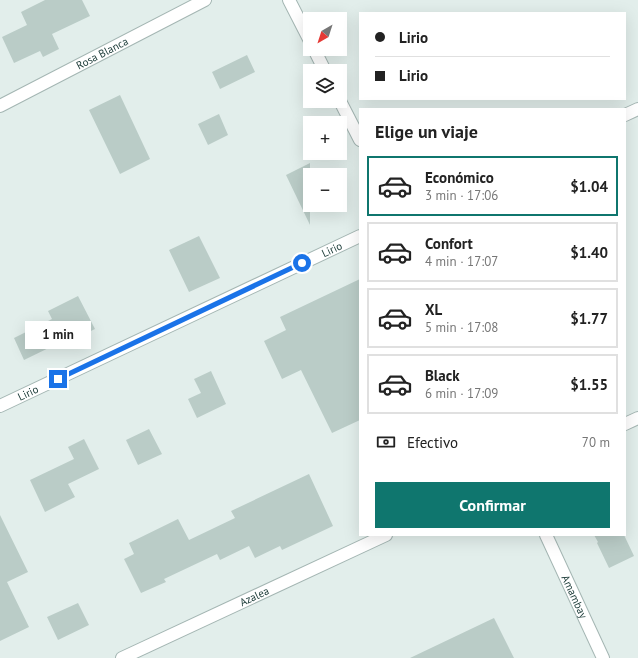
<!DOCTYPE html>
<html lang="es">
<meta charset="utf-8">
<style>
:root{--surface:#fff;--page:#f2f2f2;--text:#222;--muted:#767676;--line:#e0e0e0;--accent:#0f766e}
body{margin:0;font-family:"PT Sans",sans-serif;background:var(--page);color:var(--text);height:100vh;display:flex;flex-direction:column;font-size:15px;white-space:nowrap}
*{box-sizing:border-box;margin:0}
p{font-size:13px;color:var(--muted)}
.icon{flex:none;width:22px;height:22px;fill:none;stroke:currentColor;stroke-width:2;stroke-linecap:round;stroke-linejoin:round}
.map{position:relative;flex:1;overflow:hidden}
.details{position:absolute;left:359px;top:108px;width:267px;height:428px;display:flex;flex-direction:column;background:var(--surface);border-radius:0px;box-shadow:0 4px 16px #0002}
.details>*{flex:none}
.guide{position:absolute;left:359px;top:12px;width:267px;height:88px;border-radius:0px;box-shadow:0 4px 16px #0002;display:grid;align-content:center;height:88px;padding:0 16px;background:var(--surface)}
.needle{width:26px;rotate:219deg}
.fabs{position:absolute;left:303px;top:12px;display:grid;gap:8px}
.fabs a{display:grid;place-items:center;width:44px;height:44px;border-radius:0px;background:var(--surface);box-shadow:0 4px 16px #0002;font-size:20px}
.end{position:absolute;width:18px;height:18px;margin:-9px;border:5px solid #1a73e8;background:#fff;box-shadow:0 0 0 2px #fff}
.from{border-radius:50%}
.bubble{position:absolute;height:28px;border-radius:0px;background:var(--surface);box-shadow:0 4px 16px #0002;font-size:13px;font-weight:800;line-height:28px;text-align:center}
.guide b{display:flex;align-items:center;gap:14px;height:38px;font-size:15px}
.guide b+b{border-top:1px solid var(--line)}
.guide i{width:10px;height:10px;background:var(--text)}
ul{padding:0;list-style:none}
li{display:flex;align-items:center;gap:12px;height:60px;margin:0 8px 6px;padding:0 8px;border:2px solid var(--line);border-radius:0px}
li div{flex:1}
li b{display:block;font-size:15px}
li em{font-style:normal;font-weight:800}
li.current{border-color:var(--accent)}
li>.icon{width:36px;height:36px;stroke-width:1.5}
h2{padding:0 16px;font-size:18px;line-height:48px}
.pay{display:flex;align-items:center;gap:10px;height:44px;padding:0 16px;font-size:15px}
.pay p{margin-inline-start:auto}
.cta{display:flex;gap:8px;margin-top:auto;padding:8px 16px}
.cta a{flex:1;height:46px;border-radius:0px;background:var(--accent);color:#fff;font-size:16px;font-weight:800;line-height:46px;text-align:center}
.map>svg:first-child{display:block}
.building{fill:#baccc7}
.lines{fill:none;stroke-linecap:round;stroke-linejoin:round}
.street-casing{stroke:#a4b6b3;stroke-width:14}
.street{stroke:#fff;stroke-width:12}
.route{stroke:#1a73e8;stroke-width:5}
.labels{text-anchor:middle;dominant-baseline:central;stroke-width:4;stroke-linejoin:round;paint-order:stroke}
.street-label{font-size:11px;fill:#21403d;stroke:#f3faf8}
</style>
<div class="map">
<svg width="638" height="658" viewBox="0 0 638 658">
<rect width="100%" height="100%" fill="#e2eeeb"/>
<path class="building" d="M45 0H82L90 16 52 34 59 49 43 57 40 51 14 63 2 37 27 25 21 12Z
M247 55 255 72 220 89 212 72Z
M120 95 150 159 120 174 89 110Z
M219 114 228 135 208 145 198 124Z
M310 163V225L286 175Z
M199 236 220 278 189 292 169 250Z
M360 279V420L332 433 301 370 282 379 264 341 286 330 280 317Z
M78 296 95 329 64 344 63 341 24 360 14 338 52 319 48 311Z
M211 371 226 404 197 418 188 399 201 393 194 379Z
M149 429 162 454 138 465 126 440Z
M84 439 99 469 68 484 75 497 45 512 30 480 74 459 68 447Z
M309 474 333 526 282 550 280 546 255 558 249 546 220 560 217 554 164 579 166 582 141 593 124 559 134 554 129 543 178 519 189 540 235 518 231 511Z
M0 515 28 572 7 582 29 627 0 641Z
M594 535H624L634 556 609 568 597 543 598 542Z
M78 603 89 625 58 640 47 617Z
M494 618 514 658H410Z"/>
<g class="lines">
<g class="street-casing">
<g id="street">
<path d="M289 0 310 41"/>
<path d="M314 49 325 71"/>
<path d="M340 101 360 140"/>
<path id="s1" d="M0 106 205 0"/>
<path d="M625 115 638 109"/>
<path id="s2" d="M0 406 360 236"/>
<path d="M625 424 638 418"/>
<path id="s3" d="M546 535 603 658"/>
<path id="s4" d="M122 658 386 535"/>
</g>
</g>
<use href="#street" class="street"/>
</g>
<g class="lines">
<path class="route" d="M58 379 302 263"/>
</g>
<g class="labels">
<g class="street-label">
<text stroke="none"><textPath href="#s1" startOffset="115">Rosa Blanca</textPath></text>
<text stroke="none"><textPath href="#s2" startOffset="367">Lirio</textPath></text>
<text stroke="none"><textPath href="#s2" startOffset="31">Lirio</textPath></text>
<text stroke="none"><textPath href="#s4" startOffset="146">Azalea</textPath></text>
<text stroke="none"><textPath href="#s3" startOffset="68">Amambay</textPath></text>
</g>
</g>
</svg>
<div class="fabs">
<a><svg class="needle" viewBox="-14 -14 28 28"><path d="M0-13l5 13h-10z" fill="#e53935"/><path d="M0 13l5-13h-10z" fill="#767676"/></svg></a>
<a><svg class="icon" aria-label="layers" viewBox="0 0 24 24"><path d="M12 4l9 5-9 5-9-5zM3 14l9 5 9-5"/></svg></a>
<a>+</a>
<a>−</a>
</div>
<i class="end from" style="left:302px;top:263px"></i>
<i class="end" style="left:58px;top:379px"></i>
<div class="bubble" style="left:25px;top:321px;width:66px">1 min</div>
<div class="guide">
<b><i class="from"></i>Lirio</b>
<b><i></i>Lirio</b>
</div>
<section class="details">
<h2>Elige un viaje</h2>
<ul>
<li class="current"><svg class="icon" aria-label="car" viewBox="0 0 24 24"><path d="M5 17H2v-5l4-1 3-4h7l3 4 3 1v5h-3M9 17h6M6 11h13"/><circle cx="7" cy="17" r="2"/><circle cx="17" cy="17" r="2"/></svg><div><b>Económico</b><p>3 min · 17:06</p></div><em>$1.04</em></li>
<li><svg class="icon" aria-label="car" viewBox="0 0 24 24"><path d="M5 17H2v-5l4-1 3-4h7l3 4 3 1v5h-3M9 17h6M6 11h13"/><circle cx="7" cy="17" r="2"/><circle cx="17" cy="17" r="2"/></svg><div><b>Confort</b><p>4 min · 17:07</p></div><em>$1.40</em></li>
<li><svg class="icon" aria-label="car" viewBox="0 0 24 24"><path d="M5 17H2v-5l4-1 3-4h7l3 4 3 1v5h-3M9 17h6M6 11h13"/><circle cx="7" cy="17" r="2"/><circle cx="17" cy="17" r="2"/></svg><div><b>XL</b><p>5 min · 17:08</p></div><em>$1.77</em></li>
<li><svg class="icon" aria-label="car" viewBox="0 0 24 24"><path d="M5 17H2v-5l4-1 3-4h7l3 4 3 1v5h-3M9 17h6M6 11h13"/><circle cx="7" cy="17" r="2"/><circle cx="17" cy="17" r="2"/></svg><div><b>Black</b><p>6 min · 17:09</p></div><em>$1.55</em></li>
</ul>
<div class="pay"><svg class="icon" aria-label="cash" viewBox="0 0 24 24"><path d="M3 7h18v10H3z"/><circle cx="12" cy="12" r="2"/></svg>Efectivo<p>70 m</p></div>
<div class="cta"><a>Confirmar</a></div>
</section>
</div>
